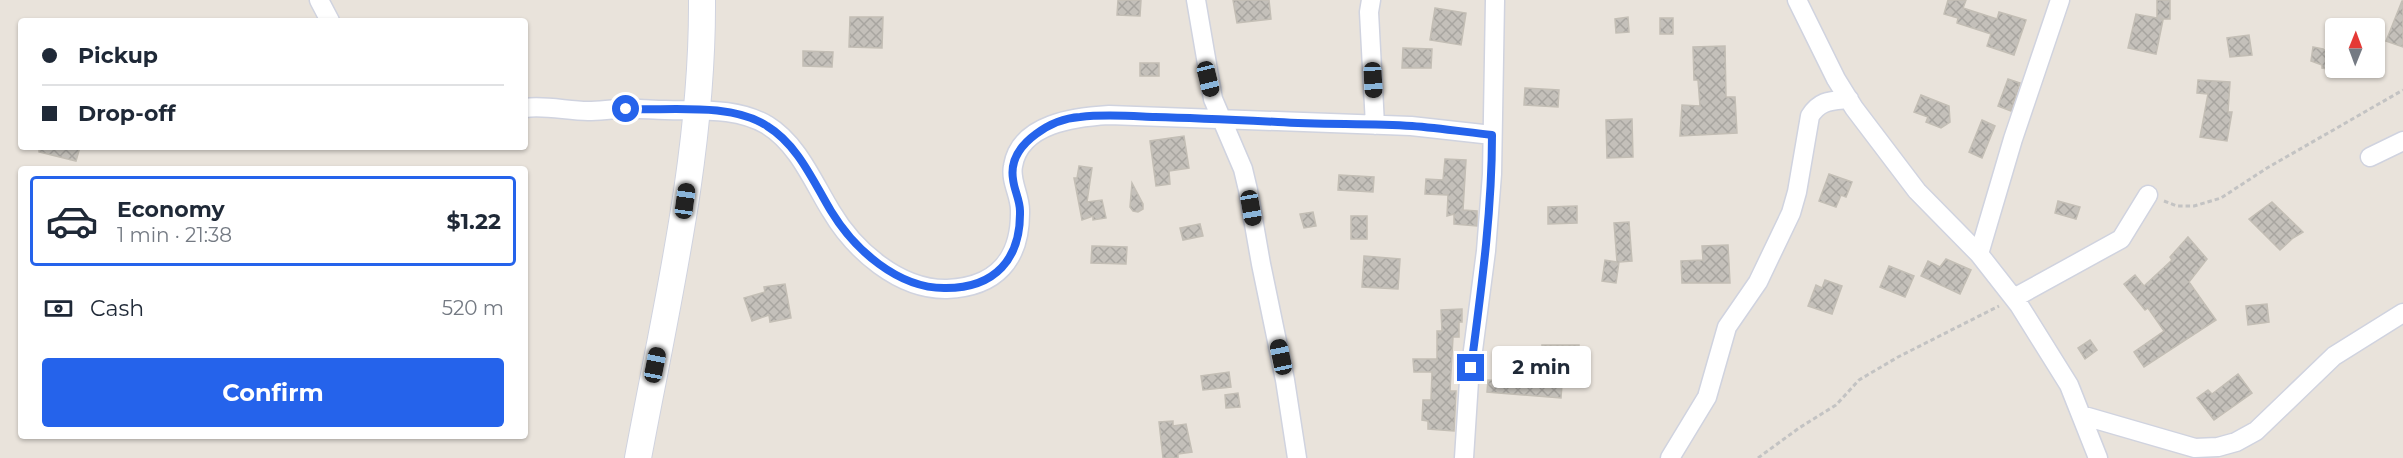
<!DOCTYPE html>
<meta charset="utf-8">
<style>
:root{--surface:#fff;--page:#f2f2f3;--text:#1f2937;--muted:#747a83;--line:#e0e1e3;--accent:#2563eb}
body{margin:0;font-family:Montserrat,sans-serif;background:var(--page);color:var(--text);height:100vh;display:flex;flex-direction:column;font-size:22px;white-space:nowrap}
*{box-sizing:border-box;margin:0}
p{font-size:20px;color:var(--muted)}
.icon{flex:none;width:33px;height:33px;fill:none;stroke:currentColor;stroke-width:2;stroke-linecap:round;stroke-linejoin:round}
.map{position:relative;flex:1;overflow:hidden}
.details{position:absolute;left:18px;top:166px;width:510px;height:273px;display:flex;flex-direction:column;background:var(--surface);border-radius:6px;box-shadow:0 2px 4px #0004}
.details>*{flex:none}
.banner{position:absolute;left:18px;top:18px;width:510px;height:132px;border-radius:6px;box-shadow:0 2px 4px #0004;display:grid;align-content:center;height:132px;padding:0 24px;background:var(--surface)}
.needle{width:39px;rotate:1deg}
.buttons{position:absolute;left:2325px;top:18px;display:grid;gap:12px}
.buttons a{display:grid;place-items:center;width:60px;height:60px;border-radius:6px;background:var(--surface);box-shadow:0 2px 4px #0004;font-size:30px}
.end{position:absolute;width:27px;height:27px;margin:-14px;border:8px solid #2563eb;background:#fff;box-shadow:0 0 0 3px #fff}
.from{border-radius:50%}
.bubble{position:absolute;height:42px;border-radius:6px;background:var(--surface);box-shadow:0 2px 4px #0004;font-size:20px;font-weight:700;line-height:42px;text-align:center}
.car{position:absolute;width:18px;height:36px;margin:-18px -9px;border-radius:8px;box-shadow:0 0 4px 2px #0007;background:linear-gradient(#222 24%,#8ab4d8 0 40%,#222 0 76%,#8ab4d8 0 86%,#222 0)}
.banner b{display:flex;align-items:center;gap:21px;height:57px;font-size:22px}
.banner b+b{border-top:2px solid var(--line)}
.banner i{width:15px;height:15px;background:var(--text)}
ul{padding:10px 0 0;list-style:none}
li{display:flex;align-items:center;gap:18px;height:90px;margin:0 12px 9px;padding:0 12px;border:3px solid transparent;border-radius:6px}
li div{flex:1}
li b{display:block;font-size:22px}
li em{font-style:normal;font-weight:700}
li.current{border-color:var(--accent)}
li>.icon{width:54px;height:54px;stroke-width:1.5}
.pay{display:flex;align-items:center;gap:15px;height:66px;padding:0 24px;font-size:22px}
.pay p{margin-inline-start:auto}
.primary-button{display:flex;gap:12px;margin-top:auto;padding:12px 24px}
.primary-button a{flex:1;height:69px;border-radius:6px;background:var(--accent);color:#fff;font-size:24px;font-weight:700;line-height:69px;text-align:center}
.map>svg:first-child{display:block}
.building{fill:url(#building-cross-hatch);stroke:#c3beb5;stroke-width:1.5}
.lines{fill:none;stroke-linecap:round;stroke-linejoin:round}
.street-casing{stroke:#d0d3df;stroke-width:21}
.secondary-casing{stroke:#d0d3df;stroke-width:28}
.path{stroke:#c3c3c3;stroke-width:3;stroke-dasharray:4.5 3;stroke-linecap:butt}
.street{stroke:#fff;stroke-width:18}
.secondary{stroke:#fff;stroke-width:26}
.route{stroke:#2563eb;stroke-width:8}
</style>
<div class="map">
<svg width="2403" height="458" viewBox="0 0 2403 458">
<defs>
<pattern id="building-cross-hatch" width="8" height="8" patternUnits="userSpaceOnUse" patternTransform="scale(1.5)"><rect width="8" height="8" fill="#c4c0ba"/><path d="M0 0l8 8M0 8l8-8" fill="none" stroke="#a8a5a0"/></pattern>
</defs>
<rect width="100%" height="100%" fill="#e9e3db"/>
<path class="building" d="M1118 0H1141L1140 16 1117 15Z
M1233 0H1269L1271 19 1237 23Z
M1948 0H1966L1963 8 1997 19 1999 12 2026 20 2014 55 1987 46 1991 34 1957 23 1958 18 1944 14Z
M2157 0H2170V19H2160L2163 20 2156 54 2128 48 2136 14 2157 18Z
M2402 1H2403V47L2386 41Z
M1435 8 1466 13 1461 45 1430 40Z
M850 17H883L882 48 849 47Z
M1628 17 1629 32 1616 33 1615 19Z
M1660 18H1673V34H1660Z
M2249 35 2252 55 2230 57 2227 38Z
M1725 46 1726 97H1735L1737 133 1680 136 1682 105 1700 106 1698 80H1694L1693 47Z
M2313 47 2323 49 2336 60V68H2345L2354 75 2352 77 2336 70 2322 68V65L2311 61Z
M1403 48 1432 49 1431 68H1402Z
M803 51 833 52 832 67 803 66Z
M1140 63H1159V76H1140Z
M2008 79 2020 83 2011 111 1998 106Z
M2198 80 2230 82 2228 112H2232L2227 141 2200 137 2208 94 2197 93Z
M1525 88 1559 90 1558 107 1524 105Z
M1921 95 1949 106 1950 122 1941 128 1926 122 1928 117 1914 112Z
M1632 119 1633 157 1607 158 1606 120Z
M1982 120 1995 126 1982 158 1969 152Z
M1184 136 1189 168 1169 171 1170 184 1156 186 1150 141Z
M39 147H80L76 161 39 152Z
M1445 159 1466 160 1463 210 1477 211V226L1454 224V214L1447 216 1448 195 1425 194 1426 179 1443 180Z
M1079 166 1092 168 1087 202 1102 200 1106 218 1093 220V216L1082 220 1074 178H1077Z
M1829 174 1852 182 1846 197 1841 195 1836 207 1819 201Z
M1339 175 1374 177 1373 192 1338 190Z
M1132 183 1143 204V209L1138 212 1133 211 1130 207Z
M2058 201 2080 207 2076 219 2055 213Z
M2272 202 2303 232 2293 238 2280 250 2249 219Z
M1577 206V223L1548 224V207Z
M1313 212 1316 226 1304 228 1300 214Z
M1351 216H1367V239H1351Z
M1629 222 1632 261 1619 262 1616 283 1602 281 1605 260 1617 262 1614 223Z
M1200 224 1203 236 1183 240 1180 228Z
M2188 237 2207 259 2189 282 2216 320 2144 367 2134 352 2164 331 2148 308 2145 310 2124 284 2135 275 2144 286 2172 260 2170 257Z
M1728 245 1730 283H1682L1681 261 1703 260 1702 246Z
M1092 246 1127 247 1126 264 1091 263Z
M1364 256 1400 259 1398 289 1362 287Z
M1946 259 1971 270 1960 294 1921 276 1928 261 1940 267Z
M1889 266 1914 276 1905 297 1880 287Z
M1825 280 1842 286 1832 314 1808 306 1816 285 1822 288Z
M785 284 791 318 770 322 769 315 752 321 744 298 765 292 764 287Z
M2267 304 2269 322 2248 325 2246 306Z
M1462 309V322H1459V337H1453L1450 391H1456L1454 431 1428 429V421L1422 420 1423 400H1431L1432 372H1414L1413 359H1437V331H1442L1441 310Z
M2090 340 2097 350 2085 359 2078 348Z
M1542 345H1579V371H1563L1561 398 1487 392 1488 380 1542 384Z
M1229 372 1231 387 1203 390 1201 376Z
M2238 374 2252 393 2214 420 2197 398 2208 390 2212 394Z
M1238 393 1240 407 1226 408 1225 395Z
M1173 421V426L1186 424 1192 452 1178 454V458H1163L1159 422Z"/>
<g class="lines">
<g class="street-casing">
<path id="street" d="M319 0 330 21
M1196 0 1213 99 1243 169 1248 190 1261 264 1285 380 1297 458
M1371 0 1369 12 1375 125
M1797 0 1836 79 1854 108 1917 191 1979 254 2019 305 2069 385 2098 458
M525 108C545 105 568 111 588 111 600 111 612 109 624 109 638 108 652 110 665 110 700 111 736 107 767 125 798 144 813 182 831 211 854 250 899 290 947 289 996 287 1021 260 1020 210 1020 195 1010 181 1013 166 1020 123 1076 117 1109 115L1411 126 1492 135
M2370 157 2403 141
M1979 254 2013 139 2060 0
M2014 298 2121 239 2148 195
M2081 415 2195 448 2218 447 2236 442 2256 431 2334 356 2403 313
M1464 458 1469 381 1486 251 1492 174 1495 0
M1670 458 1707 397 1727 327 1758 282 1791 213 1797 192 1810 116C1820 100 1831 101 1849 99"/>
</g>
<g class="secondary-casing">
<path id="secondary" d="M638 458C666 307 703 154 702 0"/>
</g>
<path class="path" d="M2164 201 2177 206H2194L2221 198 2267 168 2403 90
M1758 458 1799 428 1836 405 1859 380 1898 357 1999 306"/>
<use href="#street" class="street"/>
<use href="#secondary" class="secondary"/>
</g>
<g class="lines">
<path class="route" d="M626 109C668 111 730 102 767 126 798 145 813 181 831 211 854 249 898 289 946 288 995 288 1021 259 1020 211 1020 200 1014 190 1013 179 1010 160 1021 145 1036 134 1048 125 1064 118 1080 117 1105 114 1130 116 1155 117 1196 118 1237 120 1278 122 1323 125 1368 123 1412 126 1439 128 1465 132 1492 135 1492 213 1481 291 1471 368"/>
</g>
</svg>
<div class="buttons">
<a><svg class="needle" viewBox="-14 -14 28 28"><path d="M0-13l5 13h-10z" fill="#e53935"/><path d="M0 13l5-13h-10z" fill="#747a83"/></svg></a>
</div>
<i class="end from" style="left:626px;top:109px"></i>
<i class="end" style="left:1471px;top:368px"></i>
<div class="bubble" style="left:1492px;top:346px;width:99px">2 min</div>
<i class="car" style="left:1208px;top:79px;rotate:166deg"></i>
<i class="car" style="left:1373px;top:80px;rotate:177deg"></i>
<i class="car" style="left:685px;top:201px;rotate:8deg"></i>
<i class="car" style="left:1251px;top:208px;rotate:170deg"></i>
<i class="car" style="left:1281px;top:357px;rotate:348deg"></i>
<i class="car" style="left:655px;top:365px;rotate:11deg"></i>
<div class="banner">
<b><i class="from"></i>Pickup</b>
<b><i></i>Drop-off</b>
</div>
<section class="details">
<ul>
<li class="current"><svg class="icon" aria-label="car" viewBox="0 0 24 24"><path d="M5 17H2v-5l4-1 3-4h7l3 4 3 1v5h-3M9 17h6M6 11h13"/><circle cx="7" cy="17" r="2"/><circle cx="17" cy="17" r="2"/></svg><div><b>Economy</b><p>1 min · 21:38</p></div><em>$1.22</em></li>
</ul>
<div class="pay"><svg class="icon" aria-label="cash" viewBox="0 0 24 24"><path d="M3 7h18v10H3z"/><circle cx="12" cy="12" r="2"/></svg>Cash<p>520 m</p></div>
<div class="primary-button"><a>Confirm</a></div>
</section>
</div>
